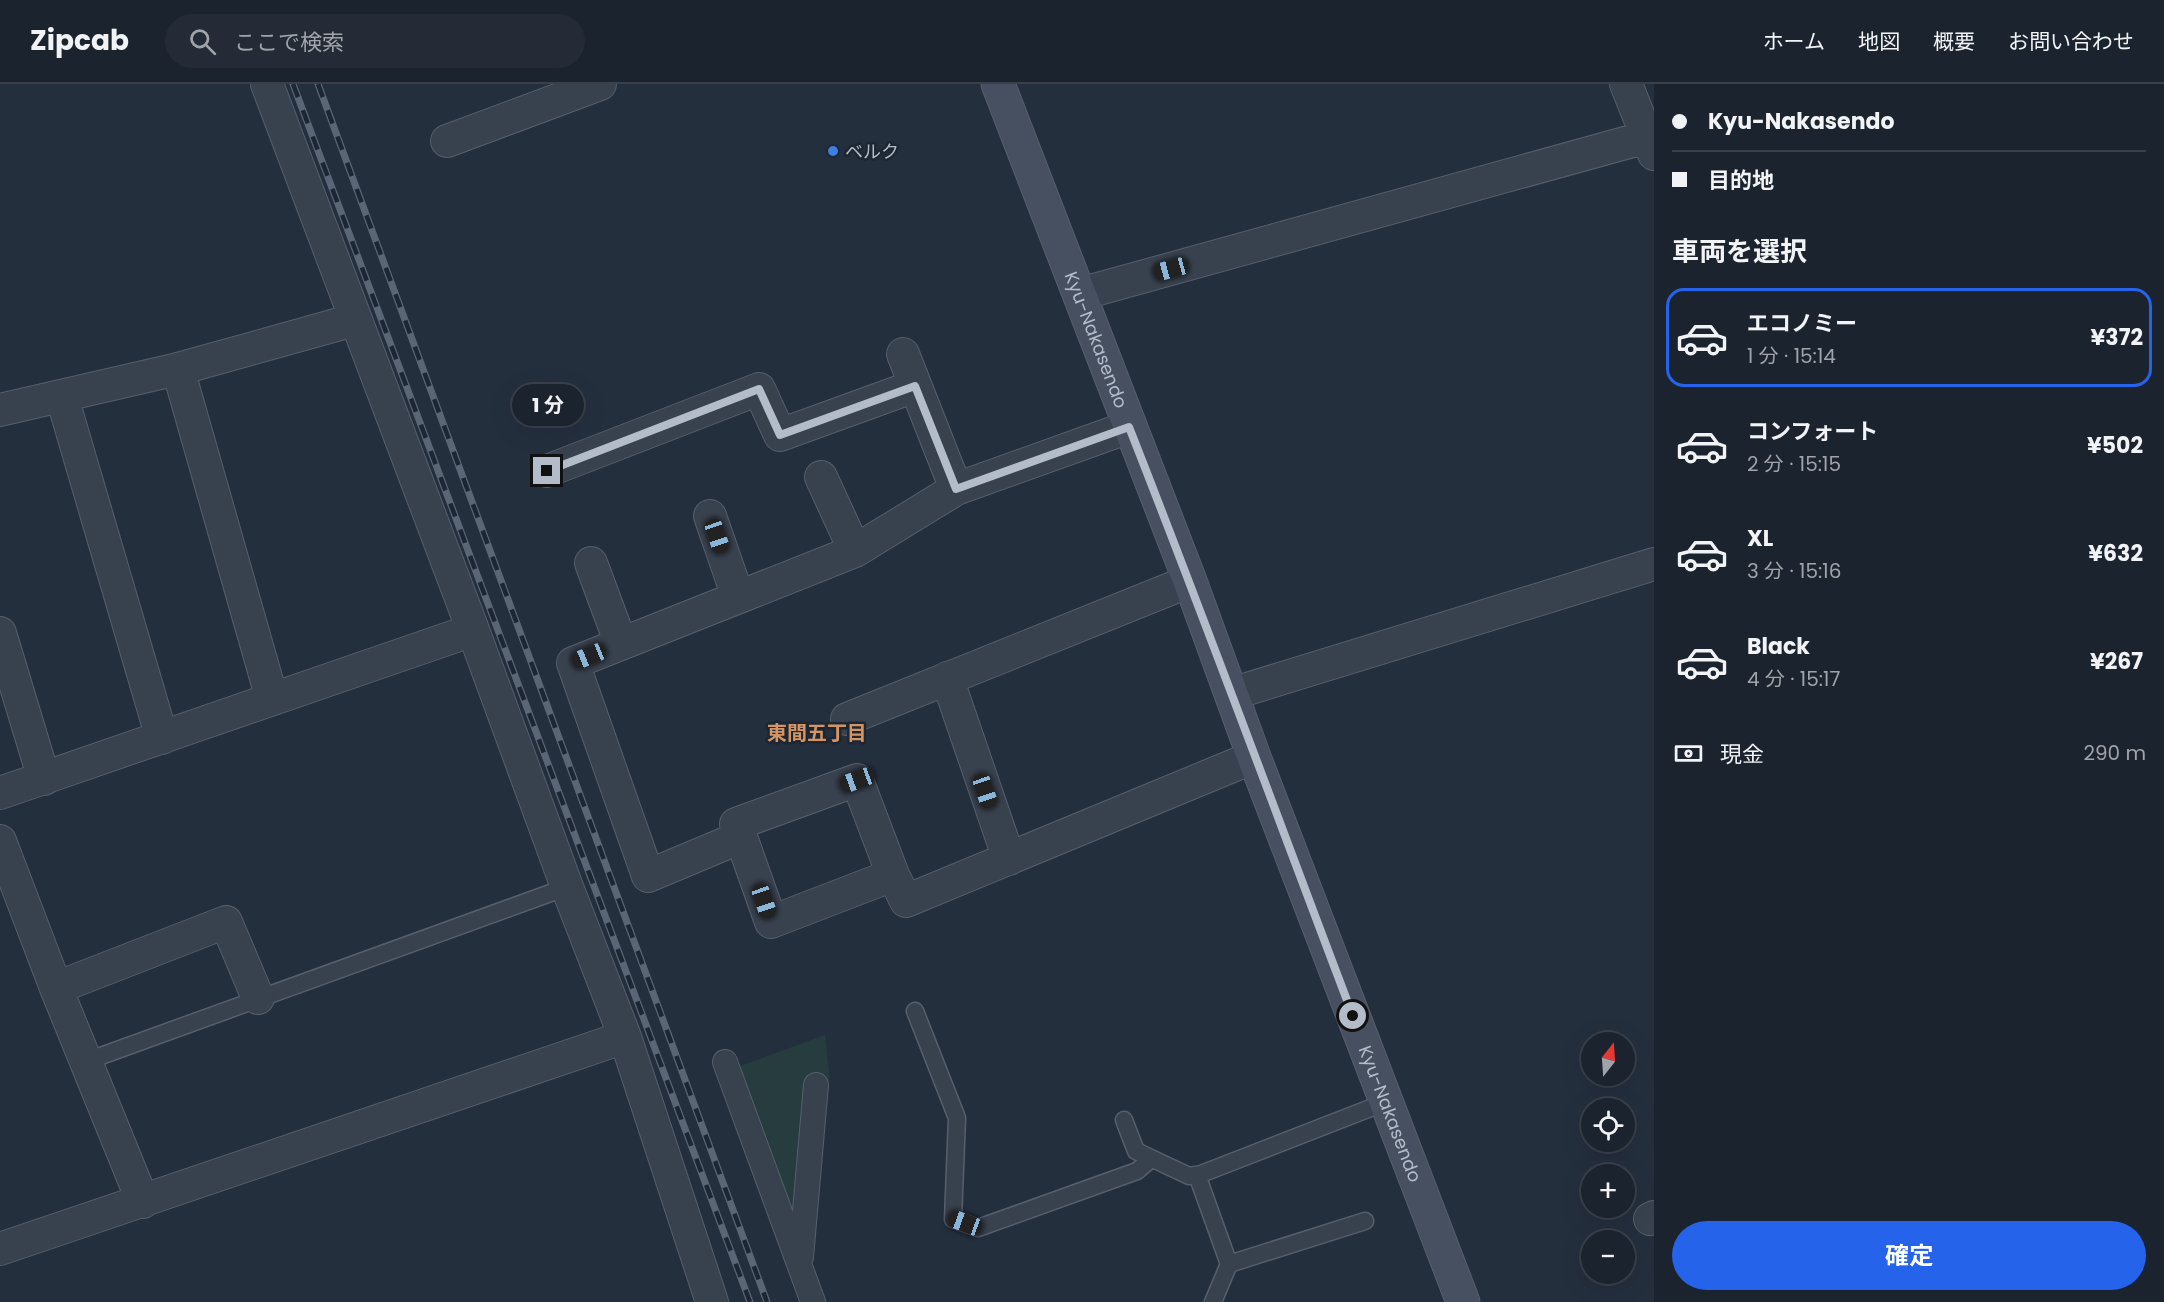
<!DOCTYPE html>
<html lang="ja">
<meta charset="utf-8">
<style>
:root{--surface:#1b232e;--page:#242b36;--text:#f1f3f6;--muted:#a0a4aa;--line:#39404a;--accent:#2563eb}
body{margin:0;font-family:Poppins,"Noto Sans JP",sans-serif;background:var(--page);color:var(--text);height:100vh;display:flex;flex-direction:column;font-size:22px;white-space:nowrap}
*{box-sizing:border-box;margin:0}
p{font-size:20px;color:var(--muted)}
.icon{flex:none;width:33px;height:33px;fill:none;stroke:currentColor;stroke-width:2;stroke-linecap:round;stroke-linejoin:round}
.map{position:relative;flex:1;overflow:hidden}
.sheet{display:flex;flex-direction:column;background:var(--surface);width:510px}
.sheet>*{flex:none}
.top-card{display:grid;align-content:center;height:132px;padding:0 18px;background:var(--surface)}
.needle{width:39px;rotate:17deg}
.tools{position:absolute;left:1581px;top:948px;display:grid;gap:12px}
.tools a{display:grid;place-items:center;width:54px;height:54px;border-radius:50%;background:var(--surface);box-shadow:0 6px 24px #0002,0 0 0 2px var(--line);font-size:30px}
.end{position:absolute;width:27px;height:27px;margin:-14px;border:8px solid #b4bcc9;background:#111;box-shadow:0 0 0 3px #111}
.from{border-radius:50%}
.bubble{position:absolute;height:42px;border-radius:21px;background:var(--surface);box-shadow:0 6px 24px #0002,0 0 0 2px var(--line);font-size:20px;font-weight:700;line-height:42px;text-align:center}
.car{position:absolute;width:18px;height:36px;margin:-18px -9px;border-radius:8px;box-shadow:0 0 4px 2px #0007;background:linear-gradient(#222 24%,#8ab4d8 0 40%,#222 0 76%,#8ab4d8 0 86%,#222 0)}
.top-card b{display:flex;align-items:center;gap:21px;height:57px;font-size:22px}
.top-card b+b{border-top:2px solid var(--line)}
.top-card i{width:15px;height:15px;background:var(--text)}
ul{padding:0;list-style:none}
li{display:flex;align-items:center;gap:18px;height:99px;margin:0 12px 9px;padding:0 6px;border:3px solid transparent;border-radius:18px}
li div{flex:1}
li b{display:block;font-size:22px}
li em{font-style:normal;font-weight:700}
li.selected{border-color:var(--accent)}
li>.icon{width:54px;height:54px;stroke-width:1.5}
h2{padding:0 18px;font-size:27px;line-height:72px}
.pay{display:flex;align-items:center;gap:15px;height:66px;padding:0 18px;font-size:22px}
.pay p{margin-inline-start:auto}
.cta{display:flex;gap:12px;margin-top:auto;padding:12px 18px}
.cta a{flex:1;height:69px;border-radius:36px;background:var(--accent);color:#fff;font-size:24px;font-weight:700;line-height:69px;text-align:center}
header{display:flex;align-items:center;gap:36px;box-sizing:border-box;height:84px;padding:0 30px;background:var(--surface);border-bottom:2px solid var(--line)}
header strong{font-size:28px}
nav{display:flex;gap:33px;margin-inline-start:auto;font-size:21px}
.search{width:420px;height:54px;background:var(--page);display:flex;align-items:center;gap:15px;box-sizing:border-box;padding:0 21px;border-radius:33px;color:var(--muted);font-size:22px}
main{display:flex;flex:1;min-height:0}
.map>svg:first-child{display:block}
.green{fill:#263c3f}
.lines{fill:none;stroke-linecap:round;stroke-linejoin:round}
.service-casing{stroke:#565f6c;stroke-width:19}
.pedestrian-casing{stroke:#565f6c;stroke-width:26}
.minor-casing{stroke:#565f6c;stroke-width:34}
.secondary-casing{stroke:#565f6c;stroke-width:35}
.service{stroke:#38414e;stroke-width:16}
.pedestrian{stroke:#38414e;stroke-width:24}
.minor{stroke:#38414e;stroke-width:32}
.secondary{stroke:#465061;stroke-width:33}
.rail-casing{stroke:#5a6575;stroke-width:7}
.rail{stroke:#1d2633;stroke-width:4.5;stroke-dasharray:14;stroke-linecap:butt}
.route{stroke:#b4bcc9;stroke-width:8}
.shop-dot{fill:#3f7fe0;stroke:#1d2633;stroke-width:2}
.labels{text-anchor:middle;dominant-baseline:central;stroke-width:5;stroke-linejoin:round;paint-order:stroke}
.poi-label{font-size:18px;fill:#b4bcc9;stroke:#1d2633;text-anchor:start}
.street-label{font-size:18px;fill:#b4bcc9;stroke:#1d2633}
.neighbourhood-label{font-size:20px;font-weight:bold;fill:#d59563;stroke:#1d2633}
</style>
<header>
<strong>Zipcab</strong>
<div class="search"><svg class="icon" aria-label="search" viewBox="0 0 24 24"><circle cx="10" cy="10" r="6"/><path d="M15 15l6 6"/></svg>ここで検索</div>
<nav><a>ホーム</a><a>地図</a><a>概要</a><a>お問い合わせ</a></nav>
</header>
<main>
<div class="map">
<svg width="1654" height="1218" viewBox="0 0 1654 1218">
<rect width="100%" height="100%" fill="#242f3e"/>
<path class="green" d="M825 951 830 997 805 995 796 1139 735 984Z"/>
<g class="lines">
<g class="service-casing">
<path id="service" d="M915 927 957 1034 953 1135 978 1144 1137 1087 1151 1075
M87 977 567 803
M1124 1036 1136 1067 1189 1092 1201 1090 1386 1018
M1197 1091 1229 1180 1213 1218
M1229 1180 1365 1137"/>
</g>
<g class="pedestrian-casing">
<path id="pedestrian" d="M725 978 813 1218
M801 1173 816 1001"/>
</g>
<g class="minor-casing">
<path id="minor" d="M267 0 473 546 567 803 625 953 712 1218
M1626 0 1654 70
M447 57 600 0
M1080 210 1654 51
M903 270 956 405
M178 285 272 615
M62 313 162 654
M0 326 178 285 354 236
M547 387 759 305 780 351 915 302
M821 393 855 467
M710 432 738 513
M591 479 621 560
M0 549 44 695
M947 594 1009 775
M1231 610 1654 480
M847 635 1190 497
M0 709 473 546
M741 753 771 838 893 791 857 696 736 740 741 753 648 792 573 579 855 467 956 405 1129 343
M0 757 56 904 143 1118
M893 791 906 817 1254 673
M56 904 226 838 258 914
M1650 1135 1654 1133
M0 1165 625 953"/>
</g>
<g class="secondary-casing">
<g id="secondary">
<path id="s1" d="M998 0 1190 497 1254 673 1463 1218"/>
</g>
</g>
<use href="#service" class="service"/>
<use href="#pedestrian" class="pedestrian"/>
<use href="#minor" class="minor"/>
<use href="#secondary" class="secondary"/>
<g class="rail-casing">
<path id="rail" d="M293 0 750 1218
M318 0 767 1218"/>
</g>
<use href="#rail" class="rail"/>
</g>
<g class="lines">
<path class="route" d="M547 387 759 305 780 351 915 302 956 405 1129 343C1206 538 1278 735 1353 932"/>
</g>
<circle class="shop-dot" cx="833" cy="67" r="6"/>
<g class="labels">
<g class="poi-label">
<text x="845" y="67">ベルク</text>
</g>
<g class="street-label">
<text stroke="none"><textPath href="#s1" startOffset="274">Kyu-Nakasendo</textPath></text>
<text stroke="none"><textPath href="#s1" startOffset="1102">Kyu-Nakasendo</textPath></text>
</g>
<g class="neighbourhood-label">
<text x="817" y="649">東間五丁目</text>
</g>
</g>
</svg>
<div class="tools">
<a><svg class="needle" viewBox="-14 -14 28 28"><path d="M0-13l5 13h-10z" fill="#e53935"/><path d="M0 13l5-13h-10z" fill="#a0a4aa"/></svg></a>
<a><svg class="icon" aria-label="locate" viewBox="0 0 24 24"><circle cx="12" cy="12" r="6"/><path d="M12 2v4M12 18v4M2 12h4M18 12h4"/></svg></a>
<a>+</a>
<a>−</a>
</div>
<i class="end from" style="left:1353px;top:932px"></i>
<i class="end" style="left:547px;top:387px"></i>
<div class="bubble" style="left:512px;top:300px;width:72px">1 分</div>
<i class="car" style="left:1171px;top:185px;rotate:255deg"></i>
<i class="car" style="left:717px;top:452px;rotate:161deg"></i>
<i class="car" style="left:589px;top:572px;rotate:248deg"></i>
<i class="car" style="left:857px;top:696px;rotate:250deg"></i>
<i class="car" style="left:985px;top:707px;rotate:161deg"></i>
<i class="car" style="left:764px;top:817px;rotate:161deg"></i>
<i class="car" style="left:965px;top:1139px;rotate:290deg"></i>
</div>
<section class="sheet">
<div class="top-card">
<b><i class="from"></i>Kyu-Nakasendo</b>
<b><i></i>目的地</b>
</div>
<h2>車両を選択</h2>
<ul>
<li class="selected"><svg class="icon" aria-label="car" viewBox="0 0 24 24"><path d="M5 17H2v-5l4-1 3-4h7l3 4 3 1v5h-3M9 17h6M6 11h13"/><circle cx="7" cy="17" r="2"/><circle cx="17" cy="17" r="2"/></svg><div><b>エコノミー</b><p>1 分 · 15:14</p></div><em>¥372</em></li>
<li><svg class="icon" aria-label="car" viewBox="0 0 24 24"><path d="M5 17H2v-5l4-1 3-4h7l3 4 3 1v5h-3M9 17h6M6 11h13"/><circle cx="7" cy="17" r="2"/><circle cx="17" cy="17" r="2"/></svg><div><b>コンフォート</b><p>2 分 · 15:15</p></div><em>¥502</em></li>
<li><svg class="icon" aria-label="car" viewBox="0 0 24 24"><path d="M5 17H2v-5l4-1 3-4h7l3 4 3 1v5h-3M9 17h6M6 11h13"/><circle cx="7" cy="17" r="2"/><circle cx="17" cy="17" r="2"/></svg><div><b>XL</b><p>3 分 · 15:16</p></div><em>¥632</em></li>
<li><svg class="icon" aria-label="car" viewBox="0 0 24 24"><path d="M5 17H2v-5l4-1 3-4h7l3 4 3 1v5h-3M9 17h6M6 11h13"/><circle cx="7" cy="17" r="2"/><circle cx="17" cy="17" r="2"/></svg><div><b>Black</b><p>4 分 · 15:17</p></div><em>¥267</em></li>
</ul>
<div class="pay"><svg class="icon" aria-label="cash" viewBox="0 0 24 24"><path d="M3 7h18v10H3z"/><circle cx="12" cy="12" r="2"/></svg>現金<p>290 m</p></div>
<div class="cta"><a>確定</a></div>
</section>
</main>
